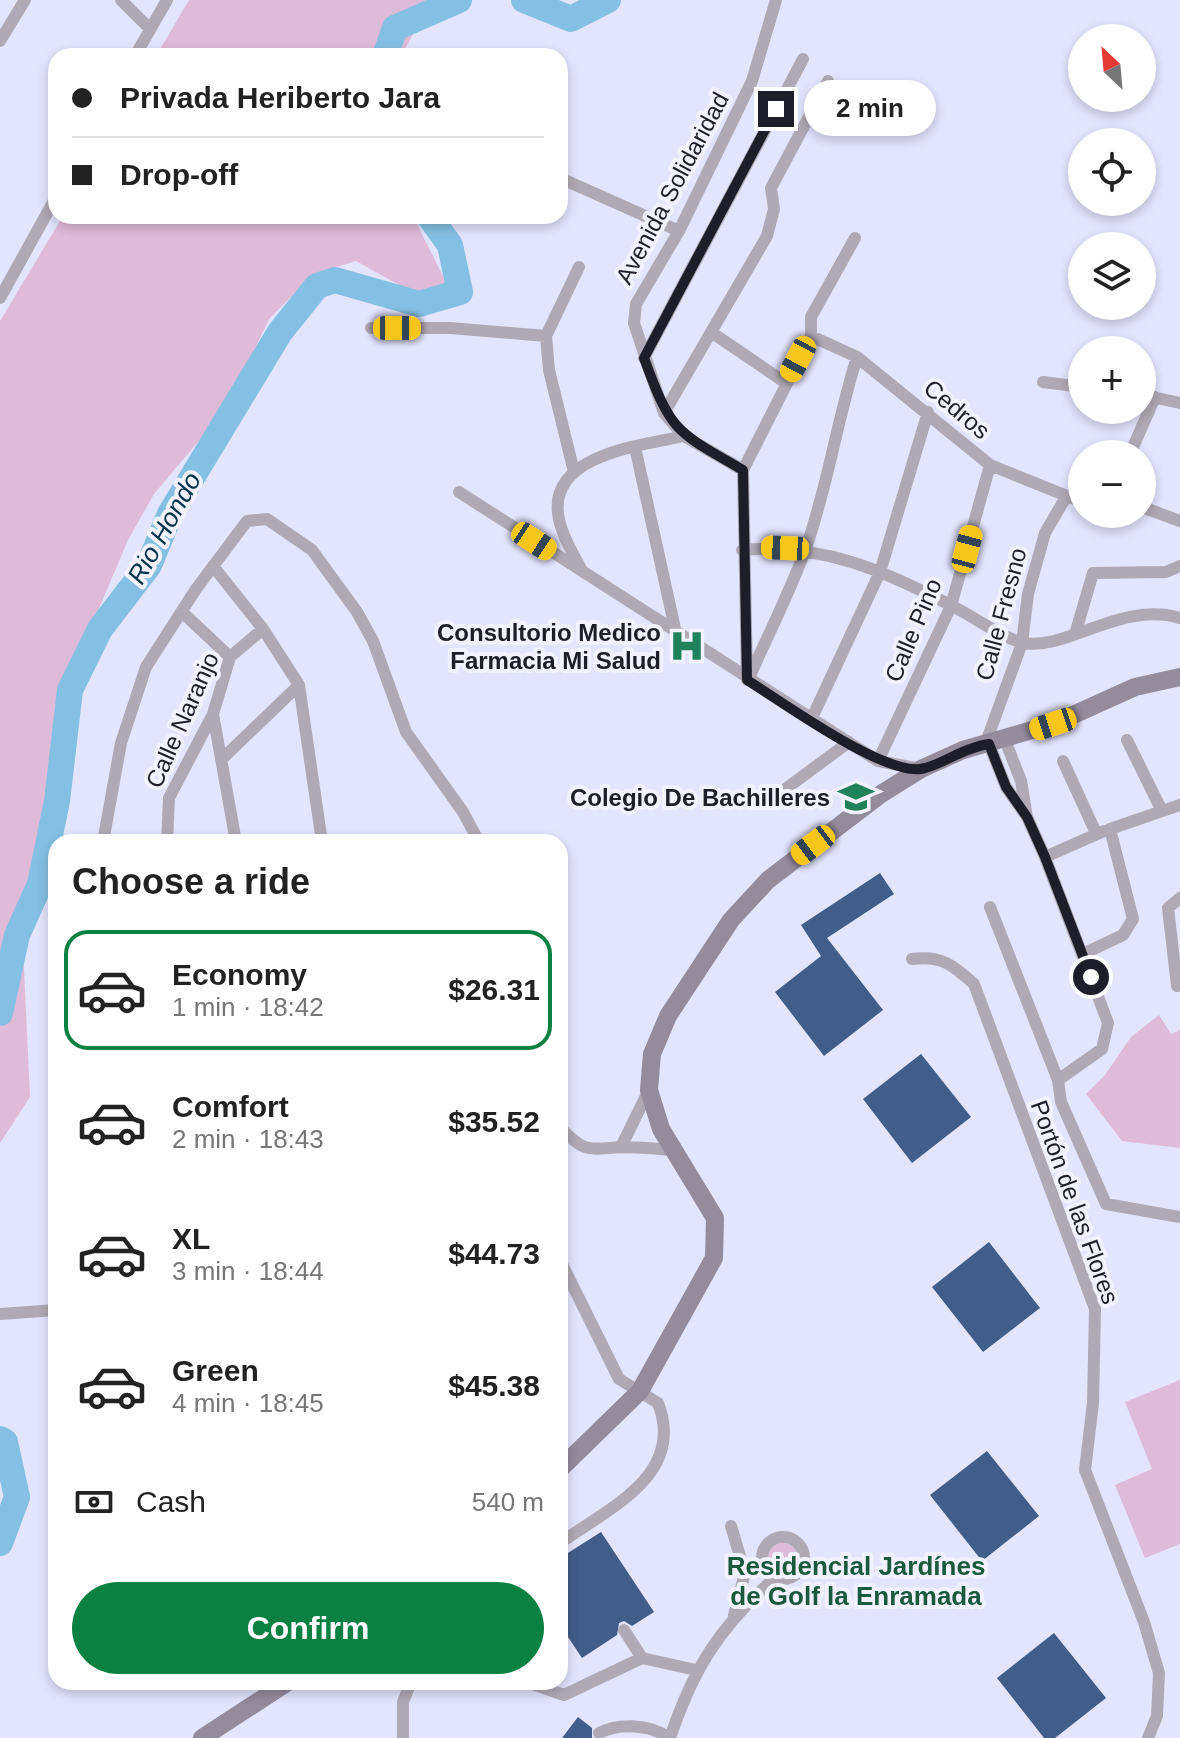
<!DOCTYPE html>
<meta charset="utf-8">
<style>
:root{--surface:#fff;--page:#f6f6f6;--text:#222;--muted:#767676;--line:#e0e0e0;--accent:#0b8043}
body{margin:0;font-family:Helvetica,sans-serif;background:var(--page);color:var(--text);height:100vh;display:flex;flex-direction:column;font-size:30px;white-space:nowrap}
*{box-sizing:border-box;margin:0}
p{font-size:26px;color:var(--muted)}
.icon{flex:none;width:44px;height:44px;fill:none;stroke:currentColor;stroke-width:2;stroke-linecap:round;stroke-linejoin:round}
.map{position:relative;flex:1;overflow:hidden}
.side{position:absolute;left:48px;top:834px;width:520px;height:856px;display:flex;flex-direction:column;background:var(--surface);border-radius:24px;box-shadow:0 4px 12px #0003}
.side>*{flex:none}
.top-card{position:absolute;left:48px;top:48px;width:520px;height:176px;border-radius:24px;box-shadow:0 4px 12px #0003;display:grid;align-content:center;height:176px;padding:0 24px;background:var(--surface)}
.needle{width:52px;rotate:334deg}
.fabs{position:absolute;left:1068px;top:24px;display:grid;gap:16px}
.fabs a{display:grid;place-items:center;width:88px;height:88px;border-radius:50%;background:var(--surface);box-shadow:0 4px 12px #0003;font-size:40px}
.end{position:absolute;width:36px;height:36px;margin:-18px;border:10px solid #1d1e29;background:#fff;box-shadow:0 0 0 4px #fff}
.from{border-radius:50%}
.bubble{position:absolute;height:56px;border-radius:28px;background:var(--surface);box-shadow:0 4px 12px #0003;font-size:26px;font-weight:800;line-height:56px;text-align:center}
.car{position:absolute;width:24px;height:48px;margin:-24px -12px;border-radius:10px;box-shadow:0 0 6px 2px #0007;background:linear-gradient(#f5c518 24%,#345 0 40%,#f5c518 0 76%,#345 0 86%,#f5c518 0)}
.top-card b{display:flex;align-items:center;gap:28px;height:76px;font-size:30px}
.top-card b+b{border-top:2px solid var(--line)}
.top-card i{width:20px;height:20px;background:var(--text)}
ul{padding:0;list-style:none}
li{display:flex;align-items:center;gap:24px;height:120px;margin:0 16px 12px;padding:0 8px;border:4px solid transparent;border-radius:24px}
li div{flex:1}
li b{display:block;font-size:30px}
li em{font-style:normal;font-weight:800}
li.active{border-color:var(--accent)}
li>.icon{width:72px;height:72px;stroke-width:1.5}
h2{padding:0 24px;font-size:36px;line-height:96px}
.pay{display:flex;align-items:center;gap:20px;height:88px;padding:0 24px;font-size:30px}
.pay p{margin-inline-start:auto}
.button{display:flex;gap:16px;margin-top:auto;padding:16px 24px}
.button a{flex:1;height:92px;border-radius:48px;background:var(--accent);color:#fff;font-size:32px;font-weight:800;line-height:92px;text-align:center}
.map>svg:first-child{display:block}
.green{fill:#e0bad9}
.lines{fill:none;stroke-linecap:round;stroke-linejoin:round}
.river{stroke:#84c0e3;stroke-width:26}
.building{fill:#415d89}
.minor{stroke:#afa9b5;stroke-width:12}
.secondary{stroke:#948b9d;stroke-width:18}
.route{stroke:#1d1e29;stroke-width:10}
.labels{text-anchor:middle;dominant-baseline:central;stroke-width:8;stroke-linejoin:round;paint-order:stroke}
.street-label{font-size:24px;fill:#1d1e29;stroke:#f2f2ff}
.poi-label{font-size:24px;font-weight:bold;fill:#1d1e29;stroke:#f2f2ff;text-anchor:end}
.water-label{font-size:26px;font-style:italic;fill:#00334b;stroke:#f2f2ff}
.neighbourhood-label{font-size:26px;font-weight:bold;fill:#195a3f;stroke:#f2f2ff}
</style>
<div class="map">
<svg width="1180" height="1738" viewBox="0 0 1180 1738">
<rect width="100%" height="100%" fill="#e3e4fd"/>
<path class="green" d="M189 0H432L401 56H156Z
M63 216H413L448 286 417 295 356 261 314 274 269 319 228 406 154 494 128 540 92 625 59 709 56 750 23 948 30 1097 0 1143V321Z
M1159 1015 1171 1034 1180 1030V1148L1122 1141 1086 1094 1105 1075 1131 1037Z
M1180 1380V1544L1145 1558 1115 1485 1152 1469 1125 1402Z
M768 1558a15 15 0 1 1 30 0a15 15 0 1 1-30 0Z"/>
<g class="lines">
<path class="river" d="M524 0 571 19 608 0
M385 56 395 28 459 0
M0 1013 17 935 40 884 57 801 70 690 100 629 149 565 170 514 280 332 317 286 335 280 419 304 460 292 450 245 429 216
M0 1439 5 1442 17 1497 0 1543"/>
</g>
<path class="building" d="M880 873 894 894 827 938 883 1010 824 1056 775 992 821 956 801 925Z
M921 1054 971 1117 912 1163 863 1099Z
M989 1242 1040 1308 983 1352 932 1287Z
M987 1451 1039 1516 982 1561 930 1495Z
M601 1532 654 1612 632 1626 624 1621 619 1623 617 1635 582 1658 560 1625V1558Z
M1054 1633 1106 1698 1055 1738H1044L997 1678Z
M578 1717 592 1728V1738H562Z"/>
<g class="lines">
<path class="minor" d="M121 0 150 29
M0 41 25 0
M135 56 167 0
M560 178 679 231
M0 298 56 197
M371 328H450L546 336
M711 332 786 383
M811 336 857 357 990 465 1082 502
M644 358 803 59
M1043 382 1082 387
M1142 395 1180 403
M664 413 767 236 774 209 771 188 828 81
M635 447 676 633
M1130 454 1155 397
M743 470 684 436 664 413 634 323 636 304 679 231 752 81 776 0
M574 472 549 370 546 336 579 267
M459 492 878 761 921 769
M1142 507 1180 521
M742 550C822 542 887 572 956 608 976 618 999 636 1020 642 1062 654 1120 600 1180 618
M213 566 263 629 299 685 322 842
M582 571C573 553 560 533 558 513 551 454 644 445 684 436
M182 612 230 657
M1076 631 1093 573 1166 572 1180 566
M749 678C768 635 790 592 806 548 828 485 837 420 857 357
M747 680 743 470 811 336V317L855 238
M213 714 236 842
M811 720 880 572 928 412
M1005 740 1021 781 1027 817
M1127 740 1162 811
M989 744 1006 787 1027 817 1045 857 1108 1023 1102 1049 1058 1080 1061 1102 1106 1204 1180 1217
M985 745 1022 643 1028 594 1045 533 1066 497
M223 758 299 685
M878 761 951 606 990 465
M1063 761 1096 833
M784 790 849 742
M103 842 121 743 146 667 196 589 247 521 267 519 312 550 357 612 373 641 406 732 463 812 479 842
M167 842 169 798 213 714 230 657 263 629
M1045 857 1104 831
M990 907 1058 1080
M1083 954 1123 935 1133 919 1110 829 1180 805
M912 959C941 955 953 965 974 984L1095 1309 1093 1403 1085 1470 1144 1622 1159 1673 1157 1716 1148 1738
M1177 986 1168 908 1180 898
M560 1127C585 1154 589 1149 622 1147 639 1147 657 1149 674 1150
M621 1147 649 1090
M560 1260 619 1379 658 1403C686 1475 609 1508 560 1543
M0 1314 56 1310
M731 1526 745 1573 734 1615
M762 1558a21 21 0 1 1 42 0a21 21 0 1 1-42 0Z
M624 1630 642 1658
M527 1682 564 1695 642 1658 696 1670
M599 1733C619 1723 651 1724 669 1738
M403 1738V1702L411 1682
M670 1738C693 1669 720 1626 775 1578"/>
<path class="secondary" d="M560 1469 640 1391 714 1258 715 1218 661 1129 649 1090 652 1054 668 1016 731 920 768 880 881 794 921 769 963 750 1053 724 1135 687 1180 677
M202 1738 288 1682"/>
</g>
<g class="lines">
<path class="route" d="M776 109 644 358C671 432 675 431 743 470L747 680C784 703 880 773 920 769 938 767 964 747 989 744L1006 787 1027 817 1045 857 1091 977"/>
</g>
<defs>
<g id="hospital-bare" transform="scale(2.76)"><path d="M-5-5h3v3.5h4V-5h3V5h-3V1.5h-4V5h-3Z" fill="#20825b" stroke="#f2f2ff" stroke-width="2.5" paint-order="stroke"/></g>
<g id="school-bare" transform="scale(2.76)"><path d="M0-5L7-2L0 1L-7-2ZM-4 1L0 2.5L4 1V4Q0 6-4 4Z" fill="#20825b" stroke="#f2f2ff" stroke-width="2.5" paint-order="stroke"/></g>
</defs>
<g fill-rule="evenodd">
<use href="#hospital-bare" x="687" y="646"/>
<use href="#school-bare" x="856" y="797"/>
</g>
<g class="labels">
<g class="street-label">
<text transform="translate(672 188) rotate(-62)">Avenida Solidaridad</text>
<text transform="translate(957 409) rotate(40)">Cedros</text>
<text transform="translate(1001 614) rotate(-75)">Calle Fresno</text>
<text transform="translate(913 630) rotate(-67)">Calle Pino</text>
<text transform="translate(182 720) rotate(-66)">Calle Naranjo</text>
<text transform="translate(1075 1202) rotate(70)">Portón de las Flores</text>
</g>
<g class="poi-label">
<text x="661" y="632">Consultorio Medico<tspan x="661" dy="28">Farmacia Mi Salud</tspan></text>
<text x="830" y="797">Colegio De Bachilleres</text>
</g>
<g class="water-label">
<text transform="translate(164 528) rotate(-61)">Rio Hondo</text>
</g>
<g class="neighbourhood-label">
<text x="856" y="1566">Residencial Jardínes<tspan x="856" dy="30">de Golf la Enramada</tspan></text>
</g>
</g>
</svg>
<div class="fabs">
<a><svg class="needle" viewBox="-14 -14 28 28"><path d="M0-13l5 13h-10z" fill="#e53935"/><path d="M0 13l5-13h-10z" fill="#767676"/></svg></a>
<a><svg class="icon" aria-label="locate" viewBox="0 0 24 24"><circle cx="12" cy="12" r="6"/><path d="M12 2v4M12 18v4M2 12h4M18 12h4"/></svg></a>
<a><svg class="icon" aria-label="layers" viewBox="0 0 24 24"><path d="M12 4l9 5-9 5-9-5zM3 14l9 5 9-5"/></svg></a>
<a>+</a>
<a>−</a>
</div>
<i class="end from" style="left:1091px;top:977px"></i>
<i class="end" style="left:776px;top:109px"></i>
<div class="bubble" style="left:804px;top:80px;width:132px">2 min</div>
<i class="car" style="left:397px;top:328px;rotate:90deg"></i>
<i class="car" style="left:798px;top:359px;rotate:208deg"></i>
<i class="car" style="left:534px;top:541px;rotate:123deg"></i>
<i class="car" style="left:785px;top:548px;rotate:272deg"></i>
<i class="car" style="left:967px;top:549px;rotate:15deg"></i>
<i class="car" style="left:1053px;top:724px;rotate:252deg"></i>
<i class="car" style="left:813px;top:845px;rotate:233deg"></i>
<div class="top-card">
<b><i class="from"></i>Privada Heriberto Jara</b>
<b><i></i>Drop-off</b>
</div>
<section class="side">
<h2>Choose a ride</h2>
<ul>
<li class="active"><svg class="icon" aria-label="car" viewBox="0 0 24 24"><path d="M5 17H2v-5l4-1 3-4h7l3 4 3 1v5h-3M9 17h6M6 11h13"/><circle cx="7" cy="17" r="2"/><circle cx="17" cy="17" r="2"/></svg><div><b>Economy</b><p>1 min · 18:42</p></div><em>$26.31</em></li>
<li><svg class="icon" aria-label="car" viewBox="0 0 24 24"><path d="M5 17H2v-5l4-1 3-4h7l3 4 3 1v5h-3M9 17h6M6 11h13"/><circle cx="7" cy="17" r="2"/><circle cx="17" cy="17" r="2"/></svg><div><b>Comfort</b><p>2 min · 18:43</p></div><em>$35.52</em></li>
<li><svg class="icon" aria-label="car" viewBox="0 0 24 24"><path d="M5 17H2v-5l4-1 3-4h7l3 4 3 1v5h-3M9 17h6M6 11h13"/><circle cx="7" cy="17" r="2"/><circle cx="17" cy="17" r="2"/></svg><div><b>XL</b><p>3 min · 18:44</p></div><em>$44.73</em></li>
<li><svg class="icon" aria-label="car" viewBox="0 0 24 24"><path d="M5 17H2v-5l4-1 3-4h7l3 4 3 1v5h-3M9 17h6M6 11h13"/><circle cx="7" cy="17" r="2"/><circle cx="17" cy="17" r="2"/></svg><div><b>Green</b><p>4 min · 18:45</p></div><em>$45.38</em></li>
</ul>
<div class="pay"><svg class="icon" aria-label="cash" viewBox="0 0 24 24"><path d="M3 7h18v10H3z"/><circle cx="12" cy="12" r="2"/></svg>Cash<p>540 m</p></div>
<div class="button"><a>Confirm</a></div>
</section>
</div>
